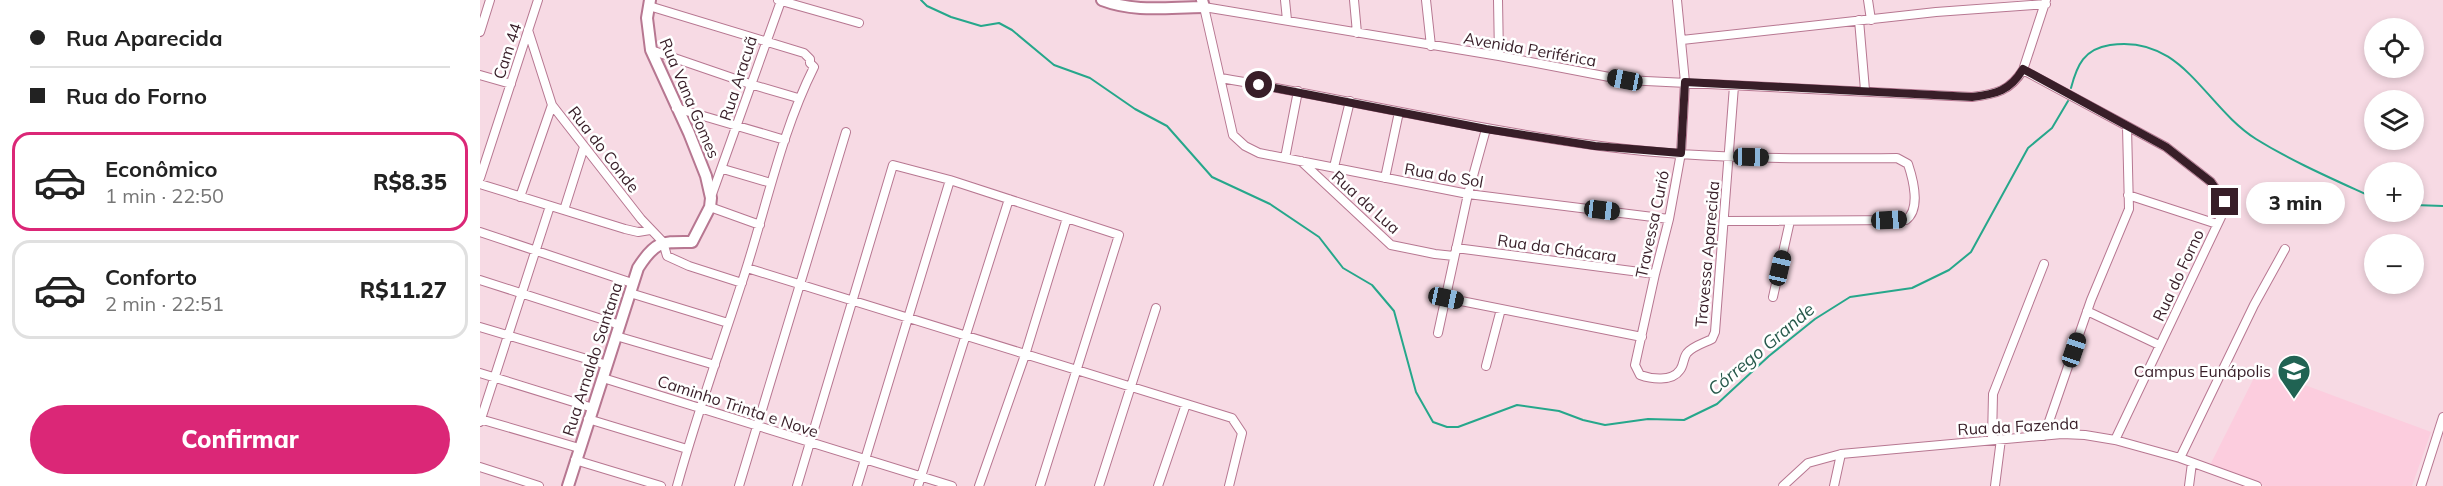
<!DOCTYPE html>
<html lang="pt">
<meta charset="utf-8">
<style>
:root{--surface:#fff;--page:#f6f6f6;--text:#222;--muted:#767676;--line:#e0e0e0;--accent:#db2777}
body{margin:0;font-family:Mulish,sans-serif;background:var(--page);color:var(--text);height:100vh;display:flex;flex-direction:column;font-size:22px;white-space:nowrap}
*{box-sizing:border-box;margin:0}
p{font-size:20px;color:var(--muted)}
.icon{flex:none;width:33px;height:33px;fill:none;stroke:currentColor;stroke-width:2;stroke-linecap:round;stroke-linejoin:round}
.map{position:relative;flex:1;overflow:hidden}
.panel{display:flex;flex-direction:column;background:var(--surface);width:480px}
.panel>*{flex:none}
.top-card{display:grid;align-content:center;height:132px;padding:0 30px;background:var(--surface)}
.buttons{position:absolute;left:1884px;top:18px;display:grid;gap:12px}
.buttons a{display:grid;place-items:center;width:60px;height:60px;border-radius:50%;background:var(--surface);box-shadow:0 3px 9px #0003;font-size:30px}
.end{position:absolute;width:27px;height:27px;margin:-14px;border:8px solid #381e28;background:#fff;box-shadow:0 0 0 3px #fff}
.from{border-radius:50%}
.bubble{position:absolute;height:42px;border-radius:21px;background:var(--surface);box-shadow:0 3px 9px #0003;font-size:20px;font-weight:800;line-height:42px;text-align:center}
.car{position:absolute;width:18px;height:36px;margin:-18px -9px;border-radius:8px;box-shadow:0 0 4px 2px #0007;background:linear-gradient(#222 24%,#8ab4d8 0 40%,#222 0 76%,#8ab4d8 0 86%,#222 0)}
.top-card b{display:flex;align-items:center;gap:21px;height:57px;font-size:22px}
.top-card b+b{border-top:2px solid var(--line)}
.top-card i{width:15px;height:15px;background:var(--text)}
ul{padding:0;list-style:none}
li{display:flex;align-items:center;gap:18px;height:99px;margin:0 12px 9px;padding:0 18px;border:3px solid var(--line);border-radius:18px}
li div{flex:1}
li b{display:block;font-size:22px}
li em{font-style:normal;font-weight:800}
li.active{border-color:var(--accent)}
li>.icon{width:54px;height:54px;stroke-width:1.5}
.action{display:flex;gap:12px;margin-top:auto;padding:12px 30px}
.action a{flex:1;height:69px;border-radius:36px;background:var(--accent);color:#fff;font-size:24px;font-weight:800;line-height:69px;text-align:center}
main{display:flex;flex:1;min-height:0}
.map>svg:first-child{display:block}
.built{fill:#fccdde}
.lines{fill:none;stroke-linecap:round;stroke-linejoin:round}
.stream{stroke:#26a78b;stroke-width:2}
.street-casing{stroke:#b77791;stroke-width:10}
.secondary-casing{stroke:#b77791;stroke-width:14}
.street{stroke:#fff;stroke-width:8}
.secondary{stroke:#fff;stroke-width:10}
.route{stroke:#381e28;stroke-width:8}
.labels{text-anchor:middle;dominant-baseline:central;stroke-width:5;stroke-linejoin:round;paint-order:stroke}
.street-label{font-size:16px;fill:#381e28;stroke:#fff}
.poi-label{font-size:16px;fill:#381e28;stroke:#fff;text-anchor:end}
.water-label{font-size:18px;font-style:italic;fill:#28594c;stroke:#fff}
</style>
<main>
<section class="panel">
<div class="top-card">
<b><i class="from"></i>Rua Aparecida</b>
<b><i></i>Rua do Forno</b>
</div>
<ul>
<li class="active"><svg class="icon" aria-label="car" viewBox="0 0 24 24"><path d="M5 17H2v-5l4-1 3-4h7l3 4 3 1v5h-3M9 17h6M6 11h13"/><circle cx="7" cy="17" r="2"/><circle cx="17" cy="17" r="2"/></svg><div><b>Econômico</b><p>1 min · 22:50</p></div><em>R$8.35</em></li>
<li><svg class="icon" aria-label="car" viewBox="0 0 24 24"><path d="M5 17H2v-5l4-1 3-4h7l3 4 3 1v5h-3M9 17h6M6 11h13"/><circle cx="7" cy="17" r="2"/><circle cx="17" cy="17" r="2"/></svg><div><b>Conforto</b><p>2 min · 22:51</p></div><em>R$11.27</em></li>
</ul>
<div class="action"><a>Confirmar</a></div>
</section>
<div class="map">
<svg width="1963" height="486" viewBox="0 0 1963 486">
<rect width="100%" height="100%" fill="#f7dae4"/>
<path class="built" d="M1779 368 1951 432 1932 486H1785L1730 465Z"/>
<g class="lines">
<path class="stream" d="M441 0 447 6 471 17 501 26 519 23 532 30 574 65 610 78 655 109 687 126 732 177 790 204 839 237 863 268 892 285 914 311 936 392 953 422 967 427H978L1037 405 1079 411 1103 420 1125 425 1168 419 1204 420 1237 404 1289 356 1335 319 1370 297 1432 288 1469 270 1491 252 1548 148 1572 128 1588 101
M1591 88C1597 65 1604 49 1630 45 1703 34 1724 106 1776 139 1813 162 1855 180 1894 198
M1934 205 1963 206"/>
<g class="street-casing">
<path id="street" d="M298 0 379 23
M805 0 807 20
M874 0 877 33
M946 0 951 46
M1018 0 1019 56
M1197 0 1205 82 1201 153 1189 219 1175 274 1155 365 1160 375C1171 379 1192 382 1200 370 1204 365 1203 358 1207 353 1213 346 1224 343 1232 339L1235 332 1254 86
M1388 0 1391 20
M169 6 324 53 330 59V63L334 67C300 135 286 210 262 282 240 350 216 417 197 486
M1379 20 1385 90
M48 30 72 105 161 219 183 242 187 256 209 266 262 283
M0 32 10 0
M1202 40 1456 12 1566 4
M171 50 270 84 318 98
M1543 70 1686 147 1731 182 1745 202 1741 217 1635 440
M0 75 31 84
M741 78C865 99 988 128 1113 145 1213 159 1316 159 1417 158L1428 164C1433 179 1441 209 1426 220L1244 221
M196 108 305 140
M805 158 818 91
M821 161 911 245 955 254 974 256
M854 167 870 101
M243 169 291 183
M0 178 58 0
M905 178 919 112
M0 184 145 229 158 232 170 230
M1648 195 1737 224
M40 197 72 105
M231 197 301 1
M230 207 280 225
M84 210 104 147
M1189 219 988 194 779 153 765 146 753 135 724 7 1019 56 1145 80 1492 97C1516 94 1530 91 1543 70L1566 0
M0 232 152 283
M976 248 1175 274
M267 268 752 418 762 433 749 486
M0 280 140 325
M150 293 248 323
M1293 297 1310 221
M966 298 1162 337
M1607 311 1679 345
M0 327 127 365
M958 333 988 194 1006 129
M136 336 235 365
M1006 366 1021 309
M0 373 113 408
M123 378 472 486
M0 419 99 448
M108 419 207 449
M0 422 70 206
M1564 436 1611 300 1649 209 1647 127
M1512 439 1513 394 1564 264
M1700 458 1774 305 1805 249
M95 460 181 486
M0 467 59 486
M259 486 366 132
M317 486 413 165 470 180 639 235 560 486
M377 486 470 180
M438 486 529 199
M499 486 545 355 587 218
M619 486 676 308
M678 486 706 404
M1303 486 1328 463 1361 454 1582 434 1605 435 1635 440 1700 458 1777 486
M1354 486 1361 454
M1515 486 1521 439
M1709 486 1712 463
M1941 486 1963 417"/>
</g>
<g class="secondary-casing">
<path id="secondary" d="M622 0C656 13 689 7 724 7L722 0
M88 486 158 268C176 240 182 242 212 242L230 207 231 198 226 176 209 133 171 50 167 18 170 0"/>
</g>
<use href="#street" class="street"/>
<use href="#secondary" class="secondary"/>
</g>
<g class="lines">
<path class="route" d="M779 85 1006 129 1115 146 1201 153 1205 82 1492 97C1516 94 1530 91 1543 69L1686 147 1731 182 1745 202"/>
</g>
<defs>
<g id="university-pin" transform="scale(1.725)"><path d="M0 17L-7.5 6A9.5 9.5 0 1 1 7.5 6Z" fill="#206353" stroke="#fff"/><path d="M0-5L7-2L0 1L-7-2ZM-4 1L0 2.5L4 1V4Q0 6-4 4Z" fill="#fff"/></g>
</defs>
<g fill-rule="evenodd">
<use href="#university-pin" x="1814" y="371"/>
</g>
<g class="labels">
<g class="street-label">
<text transform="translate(1050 49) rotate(10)">Avenida Periférica</text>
<text transform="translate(27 51) rotate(-72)">Cam 44</text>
<text transform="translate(258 78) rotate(-72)">Rua Aracuã</text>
<text transform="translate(210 98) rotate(67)">Rua Vana Gomes</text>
<text transform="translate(124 149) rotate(52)">Rua do Conde</text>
<text transform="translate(964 175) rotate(10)">Rua do Sol</text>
<text transform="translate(886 202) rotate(42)">Rua da Lua</text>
<text transform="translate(1172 224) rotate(-78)">Travessa Curió</text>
<text transform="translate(1077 248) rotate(8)">Rua da Chácara</text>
<text transform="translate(1227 254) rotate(-85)">Travessa Aparecida</text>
<text transform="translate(1698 275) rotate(-65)">Rua do Forno</text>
<text transform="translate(112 359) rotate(-72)">Rua Arnaldo Santana</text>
<text transform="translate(258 406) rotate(18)">Caminho Trinta e Nove</text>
<text transform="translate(1538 426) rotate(-3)">Rua da Fazenda</text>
</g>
<g class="poi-label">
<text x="1791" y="371">Campus Eunápolis</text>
</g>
<g class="water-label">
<text transform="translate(1281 349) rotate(-40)">Córrego Grande</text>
</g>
</g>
</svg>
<div class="buttons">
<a><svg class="icon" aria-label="locate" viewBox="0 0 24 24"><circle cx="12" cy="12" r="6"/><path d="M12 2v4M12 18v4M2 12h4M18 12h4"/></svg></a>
<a><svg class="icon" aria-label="layers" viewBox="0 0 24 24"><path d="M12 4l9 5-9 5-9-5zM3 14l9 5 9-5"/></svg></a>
<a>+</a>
<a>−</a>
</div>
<i class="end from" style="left:779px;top:85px"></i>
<i class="end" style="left:1745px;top:202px"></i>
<div class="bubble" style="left:1766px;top:182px;width:99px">3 min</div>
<i class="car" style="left:1145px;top:80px;rotate:281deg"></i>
<i class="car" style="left:1271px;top:157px;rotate:91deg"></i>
<i class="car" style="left:1122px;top:210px;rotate:97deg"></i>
<i class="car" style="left:1409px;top:220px;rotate:87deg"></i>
<i class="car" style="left:1300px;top:268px;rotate:13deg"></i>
<i class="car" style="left:966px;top:298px;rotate:102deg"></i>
<i class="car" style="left:1594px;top:350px;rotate:19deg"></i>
</div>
</main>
